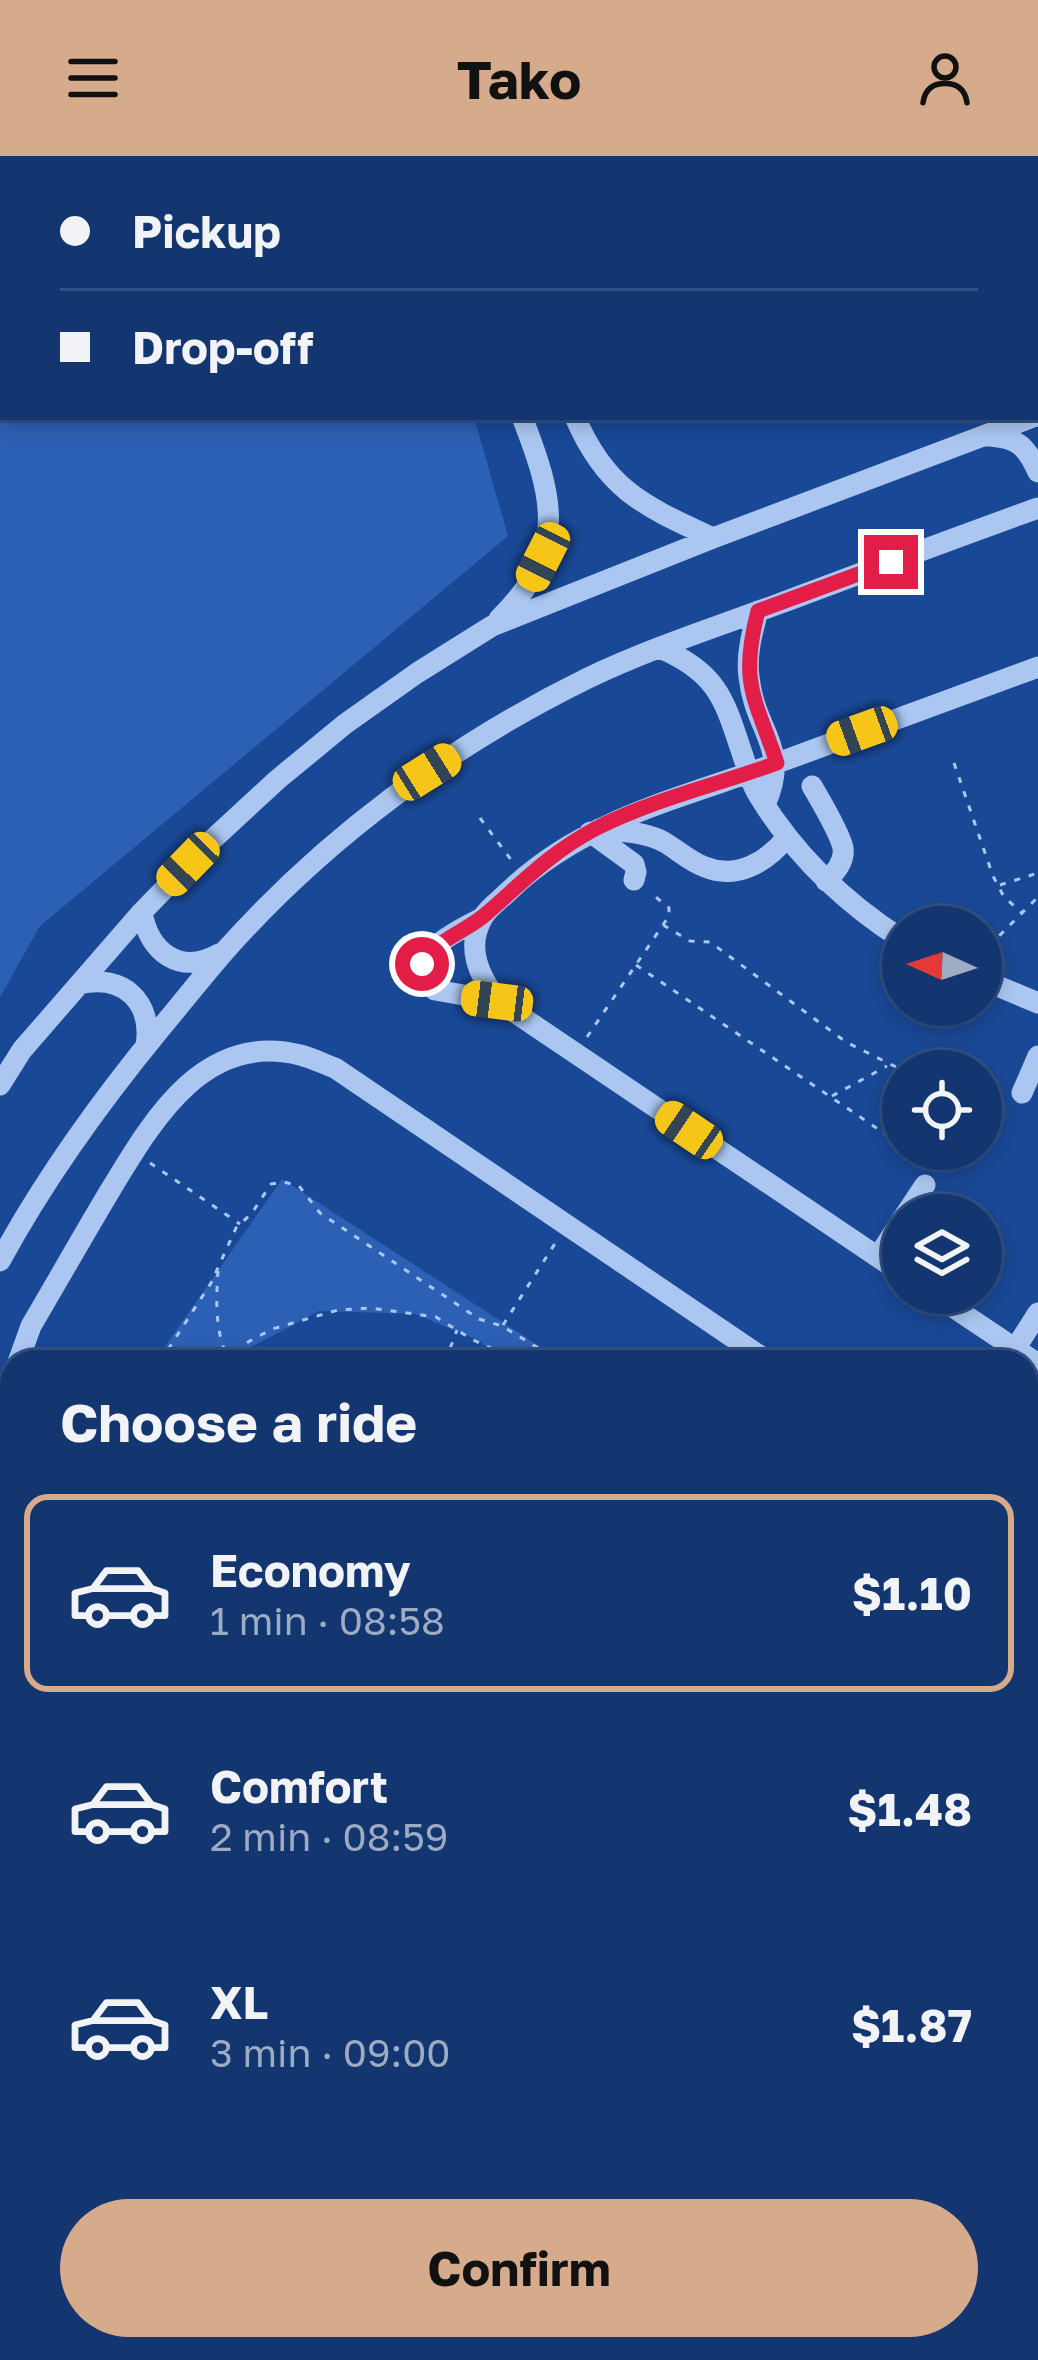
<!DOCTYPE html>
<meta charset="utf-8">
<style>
:root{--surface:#133670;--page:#204178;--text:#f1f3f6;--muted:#9dabc3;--line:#325083;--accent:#d6ab8b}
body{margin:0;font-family:"Golos Text",sans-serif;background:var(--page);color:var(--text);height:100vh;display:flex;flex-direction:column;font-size:45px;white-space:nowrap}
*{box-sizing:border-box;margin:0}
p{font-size:39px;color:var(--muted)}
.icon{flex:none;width:66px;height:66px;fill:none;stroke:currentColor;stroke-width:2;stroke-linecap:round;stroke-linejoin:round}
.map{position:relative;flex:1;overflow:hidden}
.details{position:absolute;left:0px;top:1194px;width:1038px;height:1011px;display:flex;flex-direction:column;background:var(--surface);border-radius:36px 36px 0 0;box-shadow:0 6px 18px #0003,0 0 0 3px var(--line)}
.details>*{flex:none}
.banner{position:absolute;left:0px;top:0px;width:1038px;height:264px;box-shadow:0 6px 18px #0003,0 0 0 3px var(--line);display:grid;align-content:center;height:264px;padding:0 60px;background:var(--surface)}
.needle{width:78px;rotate:273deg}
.tools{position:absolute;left:882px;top:750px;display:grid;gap:24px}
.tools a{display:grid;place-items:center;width:120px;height:120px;border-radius:50%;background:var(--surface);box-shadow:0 6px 18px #0003,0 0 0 3px var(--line);font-size:60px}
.end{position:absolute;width:54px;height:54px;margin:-27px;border:15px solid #e11d48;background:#fff;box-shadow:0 0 0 6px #fff}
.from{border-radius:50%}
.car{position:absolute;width:36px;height:72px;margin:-36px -18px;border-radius:15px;box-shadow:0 0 9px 3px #0007;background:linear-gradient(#f5c518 24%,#345 0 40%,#f5c518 0 76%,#345 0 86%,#f5c518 0)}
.banner b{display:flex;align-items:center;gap:42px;height:114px;font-size:45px}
.banner b+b{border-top:3px solid var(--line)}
.banner i{width:30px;height:30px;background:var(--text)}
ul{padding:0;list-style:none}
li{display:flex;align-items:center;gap:36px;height:198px;margin:0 24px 18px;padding:0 36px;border:6px solid transparent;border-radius:24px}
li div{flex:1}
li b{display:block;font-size:45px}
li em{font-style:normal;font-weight:700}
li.active{border-color:var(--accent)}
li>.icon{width:108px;height:108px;stroke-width:1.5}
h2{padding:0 60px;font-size:54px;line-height:144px}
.action{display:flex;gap:24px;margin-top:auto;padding:24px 60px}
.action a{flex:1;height:138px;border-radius:72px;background:var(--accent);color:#111;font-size:48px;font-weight:700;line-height:138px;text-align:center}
header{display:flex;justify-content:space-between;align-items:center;height:156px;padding:0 60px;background:var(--accent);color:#111;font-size:54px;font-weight:700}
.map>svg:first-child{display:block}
.green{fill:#2c60b4}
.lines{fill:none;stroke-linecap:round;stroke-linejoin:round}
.path{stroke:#abc6f0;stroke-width:3;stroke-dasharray:6 9;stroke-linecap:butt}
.minor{stroke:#abc6f0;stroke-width:21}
.route{stroke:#e11d48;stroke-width:15}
</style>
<header><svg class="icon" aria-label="menu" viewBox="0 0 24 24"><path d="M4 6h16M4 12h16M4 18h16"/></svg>Tako<svg class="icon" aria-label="person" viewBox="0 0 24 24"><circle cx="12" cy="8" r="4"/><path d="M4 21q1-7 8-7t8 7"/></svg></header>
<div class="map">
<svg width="1038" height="2204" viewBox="0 0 1038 2204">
<rect width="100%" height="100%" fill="#194896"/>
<path class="green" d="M0 0H410V3H3V261H474L508 380 40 770 0 841Z
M282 1023 564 1206H504L478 1184 415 1158 319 1155 238 1198 230 1206H154Z
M12 1654V1743L0 1741V1705L5 1695Z"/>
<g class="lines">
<path class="path" d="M954 607 993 720 1004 741 1022 757
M480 662 512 705
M1000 729 1038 717
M663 769 690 785 710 786 846 886 904 915
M982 804 998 781 1038 741
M636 809 903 990
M587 881 669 760V752L651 737
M832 940 887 910
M981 951 997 949 1005 946
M981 963 993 953
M907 993 911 995 925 993
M150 1007 240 1068
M218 1115C216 1143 215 1175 227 1200
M503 1169 556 1086
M160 1206 211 1127 236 1072 252 1057 271 1028 284 1026 299 1030 320 1057 479 1163 502 1170 561 1206
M224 1206 248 1186 272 1173 338 1154 371 1152 436 1161 473 1184 521 1206
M445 1206 457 1174
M1026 1522 1038 1550
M1028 1523 1038 1528
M0 1670 12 1596
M0 1764 12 1763
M1026 1815 1038 1798
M1026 1861 1038 1835
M459 2204 460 2193"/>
<path class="minor" d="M456 0 457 3
M500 0V3
M547 0 548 3
M719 0V3
M977 0V3
M993 3 1001 0
M1035 127 1038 126
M575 261C606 334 644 350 713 382
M990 280C1018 282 1026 290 1038 316
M758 455C752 477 746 499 749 521 755 577 791 591 765 649
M499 463C568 395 554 343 522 261
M660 492C721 518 725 547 745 606 749 617 752 630 759 640 795 699 845 747 903 784
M812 630C820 644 840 677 843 692 845 705 835 717 826 725
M599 673C620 675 645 676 664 686 678 694 690 706 705 711 737 724 767 706 787 681
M590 676 634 708 636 716 634 724
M142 756C149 796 180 820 219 798
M483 761C458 776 420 789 423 822L435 834 498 845
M981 823 1038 847
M79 828C123 818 153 845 146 890
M0 929 22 894 142 756 212 684 277 624 345 568 417 517 492 470 713 382 1033 261
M1022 937 1038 900
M905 1059 925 1029
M878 1101 903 1062
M0 1105C45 1022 100 946 160 873 182 847 202 821 224 796 325 682 450 590 586 523 646 494 710 473 773 450 861 417 949 384 1038 352
M903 1118 498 845C479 820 465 791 483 761 488 752 501 743 509 735 583 663 685 641 780 606 866 574 952 542 1038 511
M932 1137 1038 1208
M1015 1193 1038 1157
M18 1206 31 1170C58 1124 84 1078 111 1033 153 964 204 875 300 899 312 902 324 908 335 912L769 1206
M0 1313 12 1318
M12 1329C1 1342 2 1356 12 1369
M1026 1380 1038 1388
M0 1879 12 1881
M0 1936 12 1938
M0 1978 12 1981
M0 2042 12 2044
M1026 2078 1038 2074
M1026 2139 1038 2141
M1026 2181 1038 2184
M712 2193 763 2204
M0 2200 16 2204"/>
</g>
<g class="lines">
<path class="route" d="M422 808C438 782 464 777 486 758 523 726 550 697 595 673 651 644 717 629 777 607 755 541 739 528 758 455L891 406"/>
</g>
</svg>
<div class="tools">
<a><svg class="needle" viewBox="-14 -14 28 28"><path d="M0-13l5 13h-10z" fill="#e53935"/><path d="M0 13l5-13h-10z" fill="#9dabc3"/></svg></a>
<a><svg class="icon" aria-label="locate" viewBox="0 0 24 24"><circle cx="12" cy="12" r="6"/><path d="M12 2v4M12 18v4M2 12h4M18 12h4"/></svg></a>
<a><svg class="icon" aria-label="layers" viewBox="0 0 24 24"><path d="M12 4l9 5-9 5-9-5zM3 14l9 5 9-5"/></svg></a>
</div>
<i class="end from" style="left:422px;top:808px"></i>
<i class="end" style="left:891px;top:406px"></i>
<i class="car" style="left:543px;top:401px;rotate:207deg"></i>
<i class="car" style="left:862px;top:575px;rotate:250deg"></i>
<i class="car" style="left:427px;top:616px;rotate:58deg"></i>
<i class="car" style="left:188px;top:708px;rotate:224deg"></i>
<i class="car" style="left:497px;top:845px;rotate:277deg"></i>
<i class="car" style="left:689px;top:974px;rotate:304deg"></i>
<div class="banner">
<b><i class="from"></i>Pickup</b>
<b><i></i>Drop-off</b>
</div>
<section class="details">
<h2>Choose a ride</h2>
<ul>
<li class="active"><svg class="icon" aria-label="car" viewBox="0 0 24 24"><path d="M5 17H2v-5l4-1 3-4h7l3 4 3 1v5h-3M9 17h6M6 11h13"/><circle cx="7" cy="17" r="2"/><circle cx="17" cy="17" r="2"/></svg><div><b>Economy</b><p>1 min · 08:58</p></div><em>$1.10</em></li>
<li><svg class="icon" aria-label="car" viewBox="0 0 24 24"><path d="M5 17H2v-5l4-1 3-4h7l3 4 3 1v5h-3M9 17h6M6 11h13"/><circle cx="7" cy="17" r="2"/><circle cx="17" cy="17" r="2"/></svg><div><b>Comfort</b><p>2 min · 08:59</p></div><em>$1.48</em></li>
<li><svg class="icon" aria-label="car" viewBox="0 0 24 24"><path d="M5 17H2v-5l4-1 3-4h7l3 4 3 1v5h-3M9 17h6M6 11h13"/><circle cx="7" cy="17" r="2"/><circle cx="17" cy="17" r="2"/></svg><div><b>XL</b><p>3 min · 09:00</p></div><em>$1.87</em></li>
</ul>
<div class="action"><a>Confirm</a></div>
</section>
</div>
